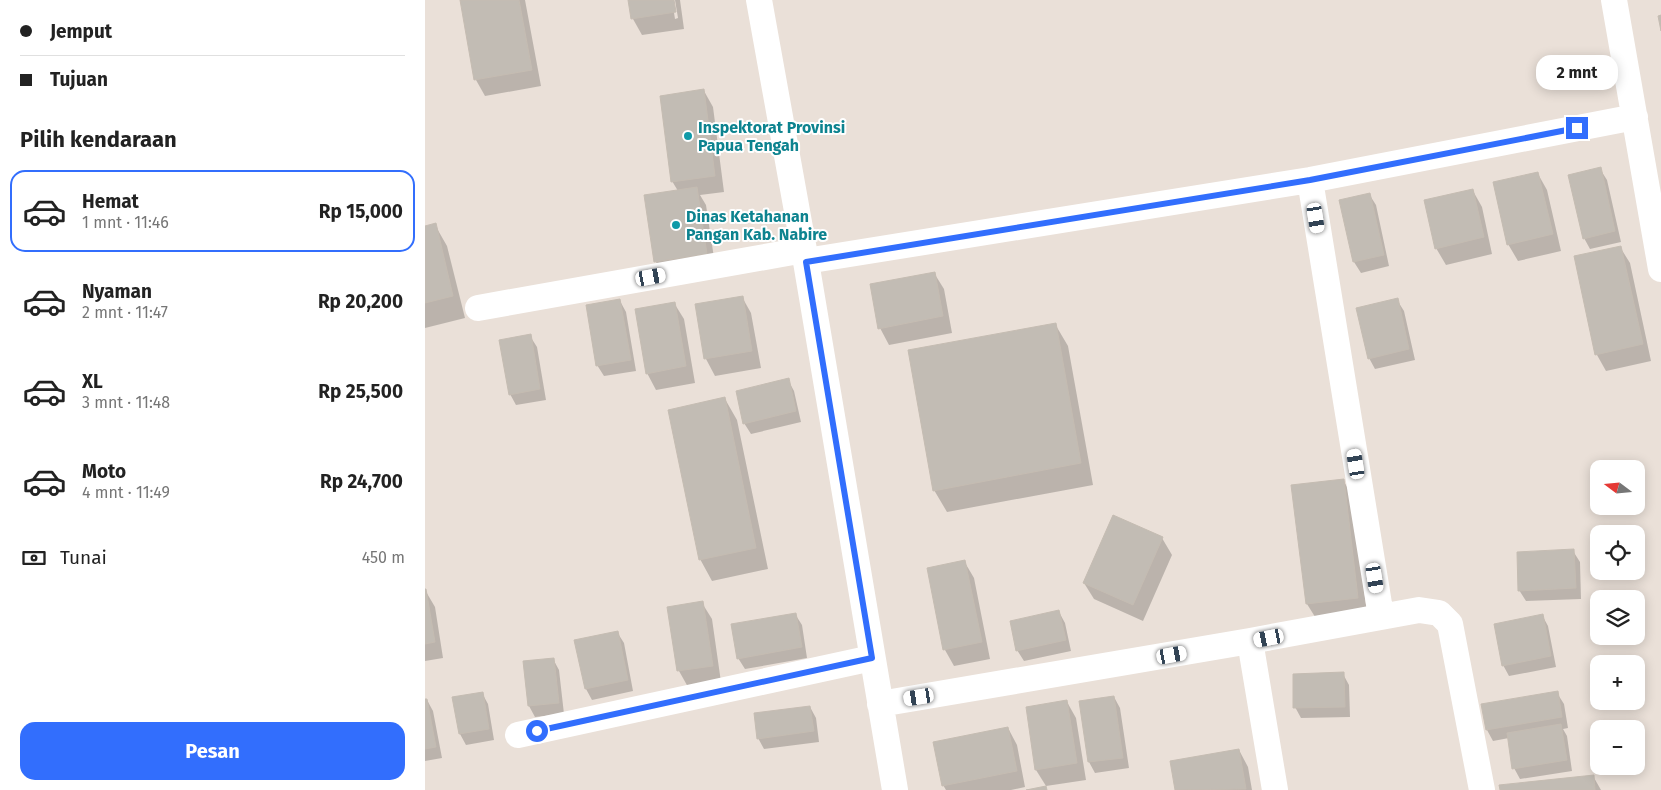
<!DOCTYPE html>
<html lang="id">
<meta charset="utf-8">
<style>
:root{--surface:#fff;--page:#f2f2f2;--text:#222;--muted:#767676;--line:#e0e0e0;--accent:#326efd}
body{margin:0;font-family:"Fira Sans",sans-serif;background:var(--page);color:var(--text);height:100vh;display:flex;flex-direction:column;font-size:19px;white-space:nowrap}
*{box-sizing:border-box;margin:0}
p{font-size:16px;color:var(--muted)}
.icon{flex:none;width:28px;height:28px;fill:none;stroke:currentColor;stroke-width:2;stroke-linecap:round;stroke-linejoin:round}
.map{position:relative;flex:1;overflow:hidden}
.sheet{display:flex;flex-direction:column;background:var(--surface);width:425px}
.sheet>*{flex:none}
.hud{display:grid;align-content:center;height:110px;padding:0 20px;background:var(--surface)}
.needle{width:32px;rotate:286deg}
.buttons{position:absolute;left:1165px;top:460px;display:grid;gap:10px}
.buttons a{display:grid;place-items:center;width:55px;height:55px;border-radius:10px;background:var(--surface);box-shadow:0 2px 12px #0003;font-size:25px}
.end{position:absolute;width:22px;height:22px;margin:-11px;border:6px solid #326efd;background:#fff;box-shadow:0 0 0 2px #fff}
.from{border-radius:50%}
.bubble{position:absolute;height:35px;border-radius:15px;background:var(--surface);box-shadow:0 2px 12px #0003;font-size:16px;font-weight:700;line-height:35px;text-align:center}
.car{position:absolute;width:15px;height:30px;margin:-15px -8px;border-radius:6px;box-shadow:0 0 4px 1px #0007;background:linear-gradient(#fff 24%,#345 0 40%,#fff 0 76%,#345 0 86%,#fff 0)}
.hud b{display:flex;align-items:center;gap:18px;height:48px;font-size:19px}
.hud b+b{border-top:1px solid var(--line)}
.hud i{width:12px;height:12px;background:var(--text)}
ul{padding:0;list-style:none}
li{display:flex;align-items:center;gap:15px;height:82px;margin:0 10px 8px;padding:0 10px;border:2px solid transparent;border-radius:15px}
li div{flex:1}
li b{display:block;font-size:19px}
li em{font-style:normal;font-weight:700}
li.selected{border-color:var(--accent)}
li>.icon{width:45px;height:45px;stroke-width:1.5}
h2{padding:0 20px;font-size:22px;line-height:60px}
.pay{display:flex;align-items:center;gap:12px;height:55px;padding:0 20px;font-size:19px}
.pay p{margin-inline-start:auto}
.cta{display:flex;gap:10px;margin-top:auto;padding:10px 20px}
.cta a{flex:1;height:58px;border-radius:15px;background:var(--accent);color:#fff;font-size:20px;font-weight:700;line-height:58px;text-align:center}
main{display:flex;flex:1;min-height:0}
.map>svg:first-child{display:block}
.shadow{fill:#0003}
.building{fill:#c2bcb4;stroke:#c5bcb2}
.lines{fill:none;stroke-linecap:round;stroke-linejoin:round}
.minor{stroke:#fff;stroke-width:26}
.route{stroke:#326efd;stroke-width:6}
.culture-dot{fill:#0f9aa8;stroke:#fff;stroke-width:2}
.labels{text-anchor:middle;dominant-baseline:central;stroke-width:4;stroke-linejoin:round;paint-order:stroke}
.culture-label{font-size:16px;font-weight:bold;fill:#0d838f;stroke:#fff;text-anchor:start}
</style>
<main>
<section class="sheet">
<div class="hud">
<b><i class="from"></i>Jemput</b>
<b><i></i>Tujuan</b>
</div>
<h2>Pilih kendaraan</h2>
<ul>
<li class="selected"><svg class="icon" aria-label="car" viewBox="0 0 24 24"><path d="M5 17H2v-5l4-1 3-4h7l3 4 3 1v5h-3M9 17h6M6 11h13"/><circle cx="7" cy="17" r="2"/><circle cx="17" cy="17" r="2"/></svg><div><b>Hemat</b><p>1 mnt · 11:46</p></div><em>Rp 15,000</em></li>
<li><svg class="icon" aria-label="car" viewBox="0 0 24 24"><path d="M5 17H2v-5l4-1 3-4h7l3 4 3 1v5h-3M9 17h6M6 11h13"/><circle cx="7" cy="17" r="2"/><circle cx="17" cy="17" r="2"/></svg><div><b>Nyaman</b><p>2 mnt · 11:47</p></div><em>Rp 20,200</em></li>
<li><svg class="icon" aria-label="car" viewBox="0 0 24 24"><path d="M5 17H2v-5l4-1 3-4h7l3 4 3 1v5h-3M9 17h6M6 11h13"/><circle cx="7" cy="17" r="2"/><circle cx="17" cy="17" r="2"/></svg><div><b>XL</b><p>3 mnt · 11:48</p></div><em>Rp 25,500</em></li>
<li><svg class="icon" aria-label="car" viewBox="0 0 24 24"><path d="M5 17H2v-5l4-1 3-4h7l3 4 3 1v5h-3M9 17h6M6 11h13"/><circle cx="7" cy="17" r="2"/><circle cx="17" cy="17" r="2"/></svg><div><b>Moto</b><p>4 mnt · 11:49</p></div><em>Rp 24,700</em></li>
</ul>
<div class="pay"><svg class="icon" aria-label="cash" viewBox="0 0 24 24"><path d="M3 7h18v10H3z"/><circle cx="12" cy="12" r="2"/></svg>Tunai<p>450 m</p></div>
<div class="cta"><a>Pesan</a></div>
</section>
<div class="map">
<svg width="1236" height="790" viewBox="0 0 1236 790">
<rect width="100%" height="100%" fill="#eae0d8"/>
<path class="shadow" d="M36 0H100L116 86 60 96 51 80Z
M205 0H247L250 19 253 18 250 0H255L259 29 217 35 208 19Z
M279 91 288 107 299 192 275 195 281 205 291 271 240 278 231 262 221 196 253 191 247 181Z
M1175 169 1182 180 1196 242 1165 249 1159 238Z
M1113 174 1122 190 1136 251 1093 261 1083 244Z
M1048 191 1057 207 1067 254 1021 265 1011 248Z
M944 194 951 205 964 266 936 273 929 262 916 201Z
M10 225 22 246 40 318 0 328V227Z
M1195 247 1205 263 1226 361 1181 371 1172 355 1150 257Z
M509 273 519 289 527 333 464 345 455 328Z
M317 297 326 313 336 368 290 376 281 359 272 305Z
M972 300 979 311 990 360 950 369 944 358Z
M195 301 201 312 211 371 179 376 172 365Z
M249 303 259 319 270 383 231 390 222 373Z
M630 324 643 346 668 485 522 512 509 490Z
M105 336 112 347 121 400 91 405 85 394Z
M363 380 369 391 376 422 326 434 319 423Z
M300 399 312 420 343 569 287 581 275 559Z
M918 480 928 497 942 614 892 620 882 604Z
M737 538 747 555 718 621 669 599 659 583Z
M1148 551 1155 562 1156 599 1101 601 1094 590Z
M539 561 549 578 565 659 529 666 520 650 503 569Z
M0 590 10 607 18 658 0 661Z
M277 603 287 619 296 682 263 687 254 671 243 608Z
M634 612 640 623 646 651 599 661 592 650Z
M370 614 377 625 382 658 320 669 313 658Z
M1117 615 1123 626 1131 667 1084 676 1078 665Z
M192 632 199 643 208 691 167 700 161 689 151 641Z
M128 659 134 670 139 714 110 717 104 706Z
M918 674 924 685 925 717 876 718 870 707Z
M57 693 63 704 69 740 41 745 35 734Z
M1132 693 1139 704 1143 728 1138 729 1142 736 1147 771 1095 779 1089 768 1084 738 1068 741 1062 730Z
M689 697 695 708 704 768 670 773 664 762 656 702Z
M2 700 8 711 17 758 0 761V701Z
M642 702 651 718 661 780 621 786 611 770Z
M385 707 391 718 394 742 339 749 333 738Z
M583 728 592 745 600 787 586 790H521L518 785Z
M814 750 823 767 827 790H751L746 762Z
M1168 776 1176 790H1076Z"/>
<path class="building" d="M35 0H94L107 70 49 80Z
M203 0H249L251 12 206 19Z
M1236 15V31L1233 16Z
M279 89 290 176 246 182 235 96Z
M1176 167 1190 231 1158 239 1143 175Z
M1113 172 1128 234 1082 245 1068 182Z
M272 187 282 254 229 262 219 195Z
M1048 189 1059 237 1010 249 999 200Z
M945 193 959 255 928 262 914 200Z
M11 223 28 296 0 303V226Z
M1196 246 1218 344 1170 355 1149 256Z
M510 272 518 316 453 329 445 284Z
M318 296 327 351 279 359 270 304Z
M973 298 984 349 943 359 931 308Z
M195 299 206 360 171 366 161 305Z
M250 302 261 366 221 374 210 309Z
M631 323 656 463 508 491 483 350Z
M106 334 115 389 84 395 74 340Z
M364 378 371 411 318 424 311 391Z
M300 397 331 548 274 560 243 410Z
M919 479 933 598 881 604 866 485Z
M688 515 738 537 708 605 658 583Z
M1149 549 1151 588 1093 591 1092 552Z
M540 560 557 642 518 650 502 568Z
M0 589H1L10 642 0 644Z
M278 601 288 666 252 671 242 607Z
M634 610 641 640 591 651 585 621Z
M371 613 377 647 312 659 306 624Z
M1118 614 1126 656 1077 666 1069 624Z
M193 631 203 680 160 689 149 640Z
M129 658 134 703 103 706 98 661Z
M919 672 920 707 868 708V674Z
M1133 691 1137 717 1061 730 1056 704Z
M58 692 64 729 34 734 27 697Z
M689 696 698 758 663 762 654 701Z
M0 699H2L11 747 0 749Z
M642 700 652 763 610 770 601 707Z
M385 706 389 731 332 739 329 713Z
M1136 724 1142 760 1087 769 1082 733Z
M583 727 592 771 517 786 508 742Z
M814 749 821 789 750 790 745 761Z
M1169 775 1170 790H1075L1074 785Z
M621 786 622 790H601Z"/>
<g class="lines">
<path class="minor" d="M334 0 379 250 470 790
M1189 0 1236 269
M885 180 956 616
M381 261 885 180 1210 117
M53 308 379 250
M825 641 850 790
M455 704 825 641 994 610 1014 613 1025 624 1057 790
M93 735 447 658"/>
</g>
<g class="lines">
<path class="route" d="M112 731 447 658 381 262 885 180 1152 128"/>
</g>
<g class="culture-dot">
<circle cx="263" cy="136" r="5"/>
<circle cx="251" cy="225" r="5"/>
</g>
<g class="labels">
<g class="culture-label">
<text x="273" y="127">Inspektorat Provinsi<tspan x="273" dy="18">Papua Tengah</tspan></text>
<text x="261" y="216">Dinas Ketahanan<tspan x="261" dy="18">Pangan Kab. Nabire</tspan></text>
</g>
</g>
</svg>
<div class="buttons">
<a><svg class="needle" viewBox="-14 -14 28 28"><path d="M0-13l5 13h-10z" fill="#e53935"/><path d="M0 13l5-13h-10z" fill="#767676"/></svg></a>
<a><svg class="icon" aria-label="locate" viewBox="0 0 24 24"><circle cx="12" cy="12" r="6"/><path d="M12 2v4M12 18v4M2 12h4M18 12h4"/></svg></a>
<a><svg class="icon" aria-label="layers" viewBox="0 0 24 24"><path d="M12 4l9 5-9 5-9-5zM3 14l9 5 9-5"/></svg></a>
<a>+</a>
<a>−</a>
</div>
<i class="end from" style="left:112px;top:731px"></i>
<i class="end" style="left:1152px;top:128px"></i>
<div class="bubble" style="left:1111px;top:55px;width:82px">2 mnt</div>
<i class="car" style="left:891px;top:218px;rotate:171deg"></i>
<i class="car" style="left:226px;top:277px;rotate:80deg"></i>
<i class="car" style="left:931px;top:464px;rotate:351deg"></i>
<i class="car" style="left:950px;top:578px;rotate:171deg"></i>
<i class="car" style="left:844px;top:638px;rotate:259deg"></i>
<i class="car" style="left:747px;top:655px;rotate:80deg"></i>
<i class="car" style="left:494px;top:697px;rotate:261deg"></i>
</div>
</main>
